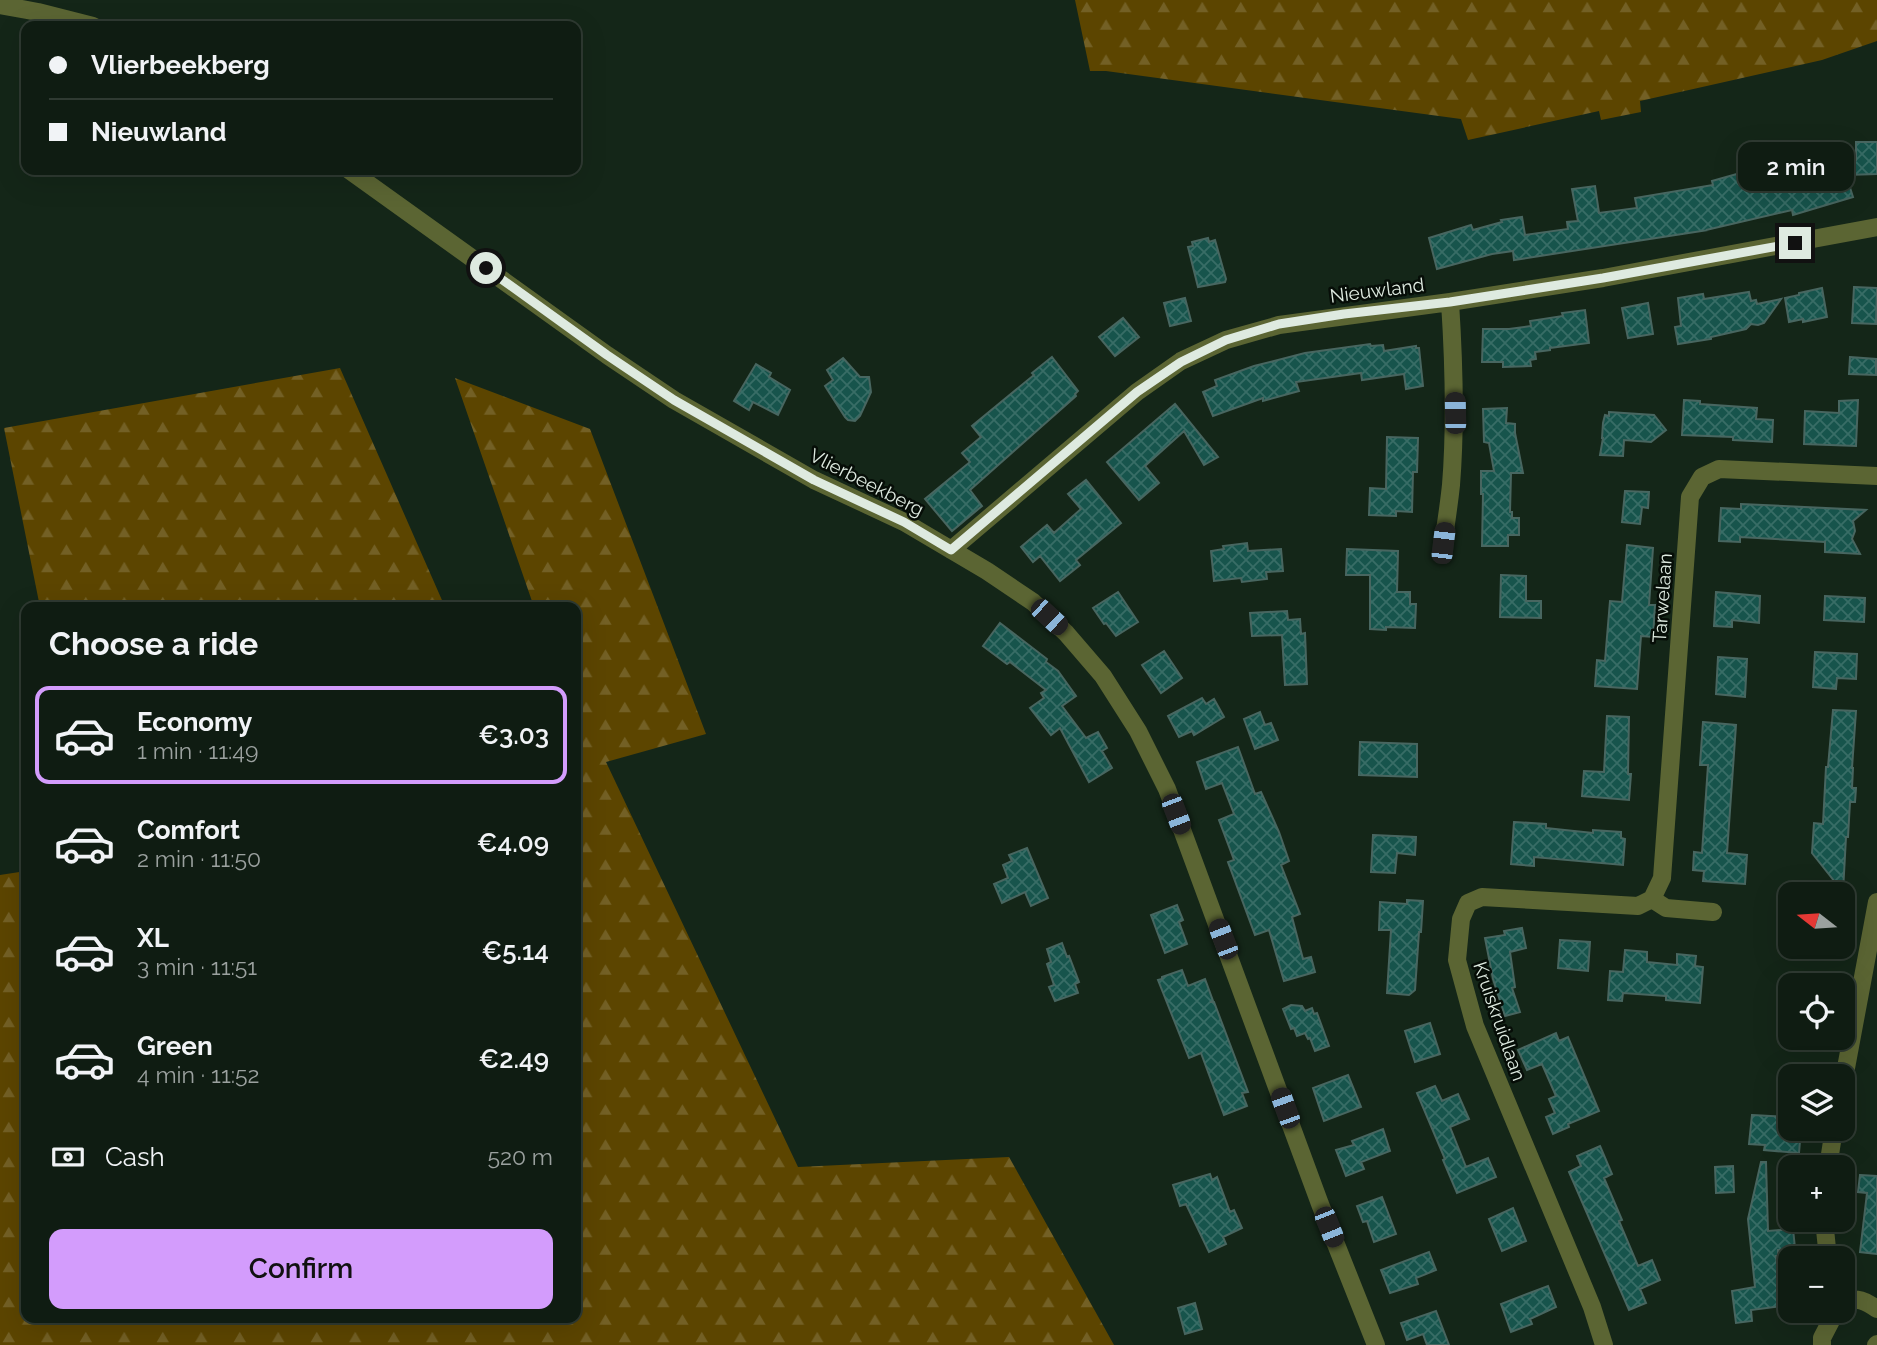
<!DOCTYPE html>
<meta charset="utf-8">
<style>
:root{--surface:#0f1c12;--page:#1d2920;--text:#f1f3f6;--muted:#9ba19f;--line:#2f3a32;--accent:#d39cfc}
body{margin:0;font-family:Raleway,sans-serif;background:var(--page);color:var(--text);height:100vh;display:flex;flex-direction:column;font-size:26px;white-space:nowrap}
*{box-sizing:border-box;margin:0}
p{font-size:23px;color:var(--muted)}
.icon{flex:none;width:38px;height:38px;fill:none;stroke:currentColor;stroke-width:2;stroke-linecap:round;stroke-linejoin:round}
.map{position:relative;flex:1;overflow:hidden}
.side{position:absolute;left:21px;top:602px;width:560px;height:721px;display:flex;flex-direction:column;background:var(--surface);border-radius:14px;box-shadow:0 7px 28px #0002,0 0 0 2px var(--line)}
.side>*{flex:none}
.top-card{position:absolute;left:21px;top:21px;width:560px;height:154px;border-radius:14px;box-shadow:0 7px 28px #0002,0 0 0 2px var(--line);display:grid;align-content:center;height:154px;padding:0 28px;background:var(--surface)}
.needle{width:46px;rotate:287deg}
.fabs{position:absolute;left:1778px;top:882px;display:grid;gap:14px}
.fabs a{display:grid;place-items:center;width:77px;height:77px;border-radius:14px;background:var(--surface);box-shadow:0 7px 28px #0002,0 0 0 2px var(--line);font-size:35px}
.end{position:absolute;width:32px;height:32px;margin:-16px;border:9px solid #deeae0;background:#111;box-shadow:0 0 0 4px #111}
.from{border-radius:50%}
.bubble{position:absolute;height:49px;border-radius:14px;background:var(--surface);box-shadow:0 7px 28px #0002,0 0 0 2px var(--line);font-size:23px;font-weight:600;line-height:49px;text-align:center}
.car{position:absolute;width:21px;height:42px;margin:-21px -10px;border-radius:9px;box-shadow:0 0 5px 2px #0007;background:linear-gradient(#222 24%,#8ab4d8 0 40%,#222 0 76%,#8ab4d8 0 86%,#222 0)}
.top-card b{display:flex;align-items:center;gap:24px;height:66px;font-size:26px}
.top-card b+b{border-top:2px solid var(--line)}
.top-card i{width:18px;height:18px;background:var(--text)}
ul{padding:0;list-style:none}
li{display:flex;align-items:center;gap:21px;height:98px;margin:0 14px 10px;padding:0 14px;border:4px solid transparent;border-radius:14px}
li div{flex:1}
li b{display:block;font-size:26px}
li em{font-style:normal;font-weight:600}
li.current{border-color:var(--accent)}
li>.icon{width:63px;height:63px;stroke-width:1.5}
h2{padding:0 28px;font-size:32px;line-height:84px}
.pay{display:flex;align-items:center;gap:18px;height:77px;padding:0 28px;font-size:26px}
.pay p{margin-inline-start:auto}
.cta{display:flex;gap:14px;margin-top:auto;padding:14px 28px}
.cta a{flex:1;height:80px;border-radius:14px;background:var(--accent);color:#111;font-size:28px;font-weight:600;line-height:80px;text-align:center}
.map>svg:first-child{display:block}
.forest{fill:url(#forest-firs)}
.building{fill:url(#building-cross-hatch);stroke:#486660;stroke-width:2}
.lines{fill:none;stroke-linecap:round;stroke-linejoin:round}
.minor{stroke:#5b6533;stroke-width:18}
.route{stroke:#deeae0;stroke-width:9}
.labels{text-anchor:middle;dominant-baseline:central;stroke-width:5;stroke-linejoin:round;paint-order:stroke}
.street-label{font-size:19px;fill:#deeae0;stroke:#060d07}
</style>
<div class="map">
<svg width="1877" height="1345" viewBox="0 0 1877 1345">
<defs>
<pattern id="forest-firs" width="22" height="20" patternUnits="userSpaceOnUse" patternTransform="scale(1.75)"><rect width="22" height="20" fill="#5c4500"/><path d="M5 1l3.5 6h-7zM16 11l3.5 6h-7z" fill="#736025"/></pattern>
<pattern id="building-cross-hatch" width="8" height="8" patternUnits="userSpaceOnUse" patternTransform="scale(1.75)"><rect width="8" height="8" fill="#17544c"/><path d="M0 0l8 8M0 8l8-8" fill="none" stroke="#386d66"/></pattern>
</defs>
<rect width="100%" height="100%" fill="#142618"/>
<path class="forest" d="M1075 0H1877V41L1822 60 1640 101 1641 112 1601 120 1599 111 1468 140 1461 119 1106 71H1090Z
M340 368 445 607H40L4 428Z
M455 378 590 429 706 734 606 762 798 1167 1009 1157 1114 1345H0V875L26 871V1318H576V735L578 734 576 727V607H534Z"/>
<path class="building" d="M1856 142H1877V174L1846 175 1853 197 1793 215 1792 210 1706 230H1708L1514 260 1513 251 1492 254 1437 269 1429 238 1471 225 1473 230 1502 222 1501 220 1522 217 1525 235 1568 229 1567 222 1578 221 1572 189 1595 186 1599 213 1637 208 1635 198 1713 185 1712 181 1751 170 1752 174 1763 171 1764 176 1804 166 1806 174 1817 171 1856 160Z
M1208 238 1209 242 1215 240 1226 279 1225 282 1198 287 1188 247 1193 246 1192 242Z
M1854 287 1877 288 1876 324 1852 323Z
M1822 288 1827 317 1803 322V319L1789 322 1785 298 1799 295V293Z
M1749 292 1751 301 1756 300 1757 304 1781 299 1764 323 1758 325 1751 324 1746 329 1711 337V339L1678 344 1675 327 1681 326 1678 298 1703 294 1704 299Z
M1185 298 1191 321 1170 326 1164 303Z
M1648 303 1653 334 1628 338 1622 308Z
M1585 310 1589 343 1550 348V350L1535 352 1536 359 1530 360 1531 366 1503 367V362H1482L1483 329H1509L1531 326 1530 321 1563 316 1562 313Z
M1123 318 1139 337 1115 356 1099 337Z
M1370 344 1371 346 1383 345 1384 351 1416 346V348H1419L1423 386 1406 389 1404 374 1362 380 1361 373 1296 382 1299 391 1263 401V398L1213 416 1203 392 1217 386 1215 380 1254 366 1305 353Z
M1052 357 1078 391 1075 394 1076 396 970 490 982 506 952 531 925 499 970 462 962 453 981 437 972 426 1034 375 1032 373Z
M1850 357 1876 359V375L1849 374Z
M843 358 860 377H869L871 392 860 416 855 421 848 420 845 417 825 386 833 380 827 370Z
M756 364 771 373 769 377 790 390 778 415 753 402 749 410 734 401Z
M1684 400 1700 401V404L1757 408 1756 419 1773 420 1772 442 1733 440V437L1682 435Z
M1858 400 1856 446 1804 444 1805 411 1839 413V401Z
M1175 404 1218 457 1204 465 1184 431 1145 466 1159 483 1139 500 1107 462Z
M1507 408 1506 423 1515 424V433L1523 473H1511L1510 512H1512V518H1519V535H1508V546H1482L1483 494H1481V471H1494L1489 443 1484 442 1483 409Z
M1609 412 1654 415 1666 430 1651 442 1624 440 1623 456 1600 455 1603 438H1602L1603 423 1605 415 1609 416Z
M1387 437 1418 438 1417 472H1413L1412 512 1396 511V516L1369 515 1370 488 1386 489Z
M1086 480 1121 523 1076 560 1080 565 1060 581 1040 556 1033 562 1021 547 1047 525 1054 533 1081 509 1068 494Z
M1625 491 1649 492 1648 508 1642 507 1640 524 1622 522Z
M1741 504 1866 510 1853 521 1855 531 1852 539 1860 554 1825 552V542L1740 537V542L1719 541 1721 508 1741 509Z
M1247 543 1248 551 1281 549 1283 571 1266 572 1267 579 1242 582 1241 578 1214 581 1211 551 1224 549 1223 546Z
M1627 545 1653 548 1649 605H1655L1653 637 1641 636 1637 689 1595 686 1597 660 1605 661 1610 601 1622 602Z
M1347 549 1398 551 1397 592H1410V604H1416L1415 628 1386 627V630L1370 629V575H1346Z
M1501 575 1526 576V601H1541V618L1500 617Z
M1118 592 1138 622 1116 636 1106 623 1104 624 1093 608Z
M1716 592 1760 596 1759 623 1732 620V627L1714 626Z
M1825 596 1865 598 1864 622 1824 620Z
M1287 611 1288 620 1300 619 1301 634 1305 633 1307 684 1285 685 1282 635 1252 636 1250 613Z
M1000 623 1047 659 1046 662 1058 671 1076 696 1062 706 1086 738 1098 732 1107 748 1102 751 1112 768 1089 782 1060 728 1051 735 1030 708 1044 698 1041 693 1046 690 1010 662 1007 664 983 646Z
M1164 651 1182 678 1161 693 1142 665Z
M1815 652 1857 654 1856 679 1837 678 1836 689 1813 687Z
M1718 657 1747 659 1745 697 1716 694Z
M1202 698 1206 704 1214 699 1224 717 1194 735 1192 731 1179 737 1168 716Z
M1833 710 1856 711 1852 768H1853L1852 788H1856L1855 802H1850L1848 837H1846L1843 892 1812 853 1814 823 1823 824 1826 767H1828Z
M1260 712 1265 725 1271 723 1278 740 1255 749 1244 719Z
M1607 716 1629 717 1628 774H1631L1629 800 1582 796 1584 771 1604 772Z
M1703 722 1736 725 1727 853 1747 855 1745 884 1703 881 1704 871 1693 870 1694 852 1702 853 1708 765H1700Z
M1360 742 1417 744V777L1359 775Z
M1238 747 1255 794 1261 792 1279 832 1289 861 1281 865 1300 914 1292 917 1303 959 1311 957 1315 972 1284 981 1269 930 1255 935 1228 862 1234 860 1219 820 1234 814 1222 783 1206 789 1197 762Z
M1514 822 1546 824V828L1593 833V830L1621 832V838L1625 839 1623 865 1534 857V866L1511 864Z
M1373 835 1416 837 1415 855 1397 853 1395 873 1371 872Z
M1027 848 1048 898 1031 906 1025 892 1002 903 994 884 1008 878 1003 865 1012 861 1009 855Z
M1407 900 1423 901 1421 932H1419L1415 990 1409 995 1387 993 1391 930H1379L1380 902 1407 904Z
M1177 905 1183 920 1179 922 1187 944 1165 953 1151 915Z
M1522 928 1526 948 1510 952 1515 987 1512 988 1520 1012 1505 1016 1493 979 1485 938 1505 935 1504 931Z
M1560 940 1590 942 1588 971 1558 968Z
M1062 943 1067 957 1069 956 1079 982 1075 984 1078 993 1055 1001 1049 987 1054 985 1047 964 1051 962 1047 949Z
M1625 950 1647 952V962L1677 965V954L1696 956 1695 966 1703 967 1700 1003 1666 1000V996L1623 993 1622 1001 1608 1000 1610 971 1623 972Z
M1182 970 1188 986 1205 979 1213 1001 1210 1002H1214L1248 1092 1242 1093 1247 1106 1224 1115 1201 1053 1189 1058 1158 980 1162 979V977Z
M1291 1005 1302 1006 1305 1011 1312 1008 1314 1014 1317 1013 1329 1046 1315 1051 1310 1038 1308 1039 1305 1033 1297 1036 1294 1028 1291 1029 1283 1009Z
M1430 1023 1440 1054 1415 1062 1405 1031Z
M1556 1033 1559 1041 1568 1037 1599 1111 1568 1124 1569 1127 1553 1134 1546 1117 1555 1113 1549 1099 1556 1096 1542 1064 1527 1070 1518 1050Z
M1348 1075 1361 1107 1324 1121 1313 1088Z
M1435 1086 1442 1101 1458 1094 1469 1119 1450 1127 1466 1167 1488 1158 1496 1177 1457 1193 1443 1160 1445 1159 1417 1093Z
M1752 1115 1790 1117V1129H1801L1799 1153 1764 1150 1765 1145 1749 1144Z
M1383 1129 1390 1151 1361 1162 1364 1169 1346 1176 1336 1150 1354 1145 1352 1141Z
M1600 1146 1612 1174 1604 1178 1622 1220 1619 1221 1638 1266 1652 1260 1660 1280 1640 1289 1646 1303 1629 1310 1569 1172 1581 1166 1577 1156Z
M1761 1162H1766L1768 1231 1793 1229 1795 1248 1778 1250V1256H1776L1782 1306 1751 1310 1752 1321 1736 1323 1732 1291 1755 1287 1748 1219Z
M1733 1166 1734 1192 1716 1193 1715 1167Z
M1210 1174 1212 1180 1217 1177 1230 1212 1234 1210 1242 1228 1223 1237 1226 1244 1209 1252 1186 1204 1180 1206 1173 1185Z
M1860 1175 1877 1176V1254L1860 1252 1867 1193 1858 1192Z
M1382 1197 1396 1234 1374 1242 1367 1221 1363 1222 1357 1206Z
M1513 1208 1526 1241 1502 1251 1489 1219Z
M1429 1252 1436 1270 1416 1278 1418 1284 1390 1293 1381 1270Z
M1548 1286 1556 1307 1530 1319 1532 1324 1511 1332 1501 1304Z
M1195 1303 1202 1329 1185 1334 1178 1308Z
M1436 1311 1449 1345H1427L1423 1334 1407 1340 1401 1323Z"/>
<g class="lines">
<path class="minor" d="M0 5 38 12 93 26
M349 170 607 355 674 400 814 480 904 522 987 571 1033 602 1066 633 1103 676 1138 731 1167 789 1320 1204 1376 1345
M1443 543C1446 524 1449 504 1451 485 1456 423 1454 363 1450 302
M951 550 1137 392 1181 361 1226 340 1279 325 1450 302 1603 278 1877 227
M1652 899 1662 878 1690 497 1702 477 1719 469 1877 476
M1843 1084 1877 902
M1828 1167 1834 1129
M1824 1220 1828 1258
M1843 1301C1857 1297 1866 1301 1877 1309
M1604 1345 1592 1307 1475 1026 1457 960 1461 919 1468 903 1482 897 1638 906 1652 899 1666 908 1713 912
M1822 1345V1338L1836 1311
M1876 1345 1877 1344"/>
</g>
<g class="lines">
<path class="route" d="M486 268 607 355 674 400 814 480 904 522 951 550 1137 392 1181 362 1226 340 1279 324 1344 314 1450 302 1603 278 1795 243"/>
</g>
<g class="labels">
<g class="street-label">
<text transform="translate(1377 290) rotate(-7)">Nieuwland</text>
<text transform="translate(867 482) rotate(27)">Vlierbeekberg</text>
<text transform="translate(1662 598) rotate(-86)">Tarwelaan</text>
<text transform="translate(1500 1021) rotate(71)">Kruiskruidlaan</text>
</g>
</g>
</svg>
<div class="fabs">
<a><svg class="needle" viewBox="-14 -14 28 28"><path d="M0-13l5 13h-10z" fill="#e53935"/><path d="M0 13l5-13h-10z" fill="#9ba19f"/></svg></a>
<a><svg class="icon" aria-label="locate" viewBox="0 0 24 24"><circle cx="12" cy="12" r="6"/><path d="M12 2v4M12 18v4M2 12h4M18 12h4"/></svg></a>
<a><svg class="icon" aria-label="layers" viewBox="0 0 24 24"><path d="M12 4l9 5-9 5-9-5zM3 14l9 5 9-5"/></svg></a>
<a>+</a>
<a>−</a>
</div>
<i class="end from" style="left:486px;top:268px"></i>
<i class="end" style="left:1795px;top:243px"></i>
<div class="bubble" style="left:1738px;top:142px;width:116px">2 min</div>
<i class="car" style="left:1455px;top:413px;rotate:359deg"></i>
<i class="car" style="left:1443px;top:543px;rotate:7deg"></i>
<i class="car" style="left:1049px;top:617px;rotate:133deg"></i>
<i class="car" style="left:1176px;top:814px;rotate:159deg"></i>
<i class="car" style="left:1223px;top:939px;rotate:339deg"></i>
<i class="car" style="left:1285px;top:1108px;rotate:340deg"></i>
<i class="car" style="left:1329px;top:1227px;rotate:158deg"></i>
<div class="top-card">
<b><i class="from"></i>Vlierbeekberg</b>
<b><i></i>Nieuwland</b>
</div>
<section class="side">
<h2>Choose a ride</h2>
<ul>
<li class="current"><svg class="icon" aria-label="car" viewBox="0 0 24 24"><path d="M5 17H2v-5l4-1 3-4h7l3 4 3 1v5h-3M9 17h6M6 11h13"/><circle cx="7" cy="17" r="2"/><circle cx="17" cy="17" r="2"/></svg><div><b>Economy</b><p>1 min · 11:49</p></div><em>€3.03</em></li>
<li><svg class="icon" aria-label="car" viewBox="0 0 24 24"><path d="M5 17H2v-5l4-1 3-4h7l3 4 3 1v5h-3M9 17h6M6 11h13"/><circle cx="7" cy="17" r="2"/><circle cx="17" cy="17" r="2"/></svg><div><b>Comfort</b><p>2 min · 11:50</p></div><em>€4.09</em></li>
<li><svg class="icon" aria-label="car" viewBox="0 0 24 24"><path d="M5 17H2v-5l4-1 3-4h7l3 4 3 1v5h-3M9 17h6M6 11h13"/><circle cx="7" cy="17" r="2"/><circle cx="17" cy="17" r="2"/></svg><div><b>XL</b><p>3 min · 11:51</p></div><em>€5.14</em></li>
<li><svg class="icon" aria-label="car" viewBox="0 0 24 24"><path d="M5 17H2v-5l4-1 3-4h7l3 4 3 1v5h-3M9 17h6M6 11h13"/><circle cx="7" cy="17" r="2"/><circle cx="17" cy="17" r="2"/></svg><div><b>Green</b><p>4 min · 11:52</p></div><em>€2.49</em></li>
</ul>
<div class="pay"><svg class="icon" aria-label="cash" viewBox="0 0 24 24"><path d="M3 7h18v10H3z"/><circle cx="12" cy="12" r="2"/></svg>Cash<p>520 m</p></div>
<div class="cta"><a>Confirm</a></div>
</section>
</div>
